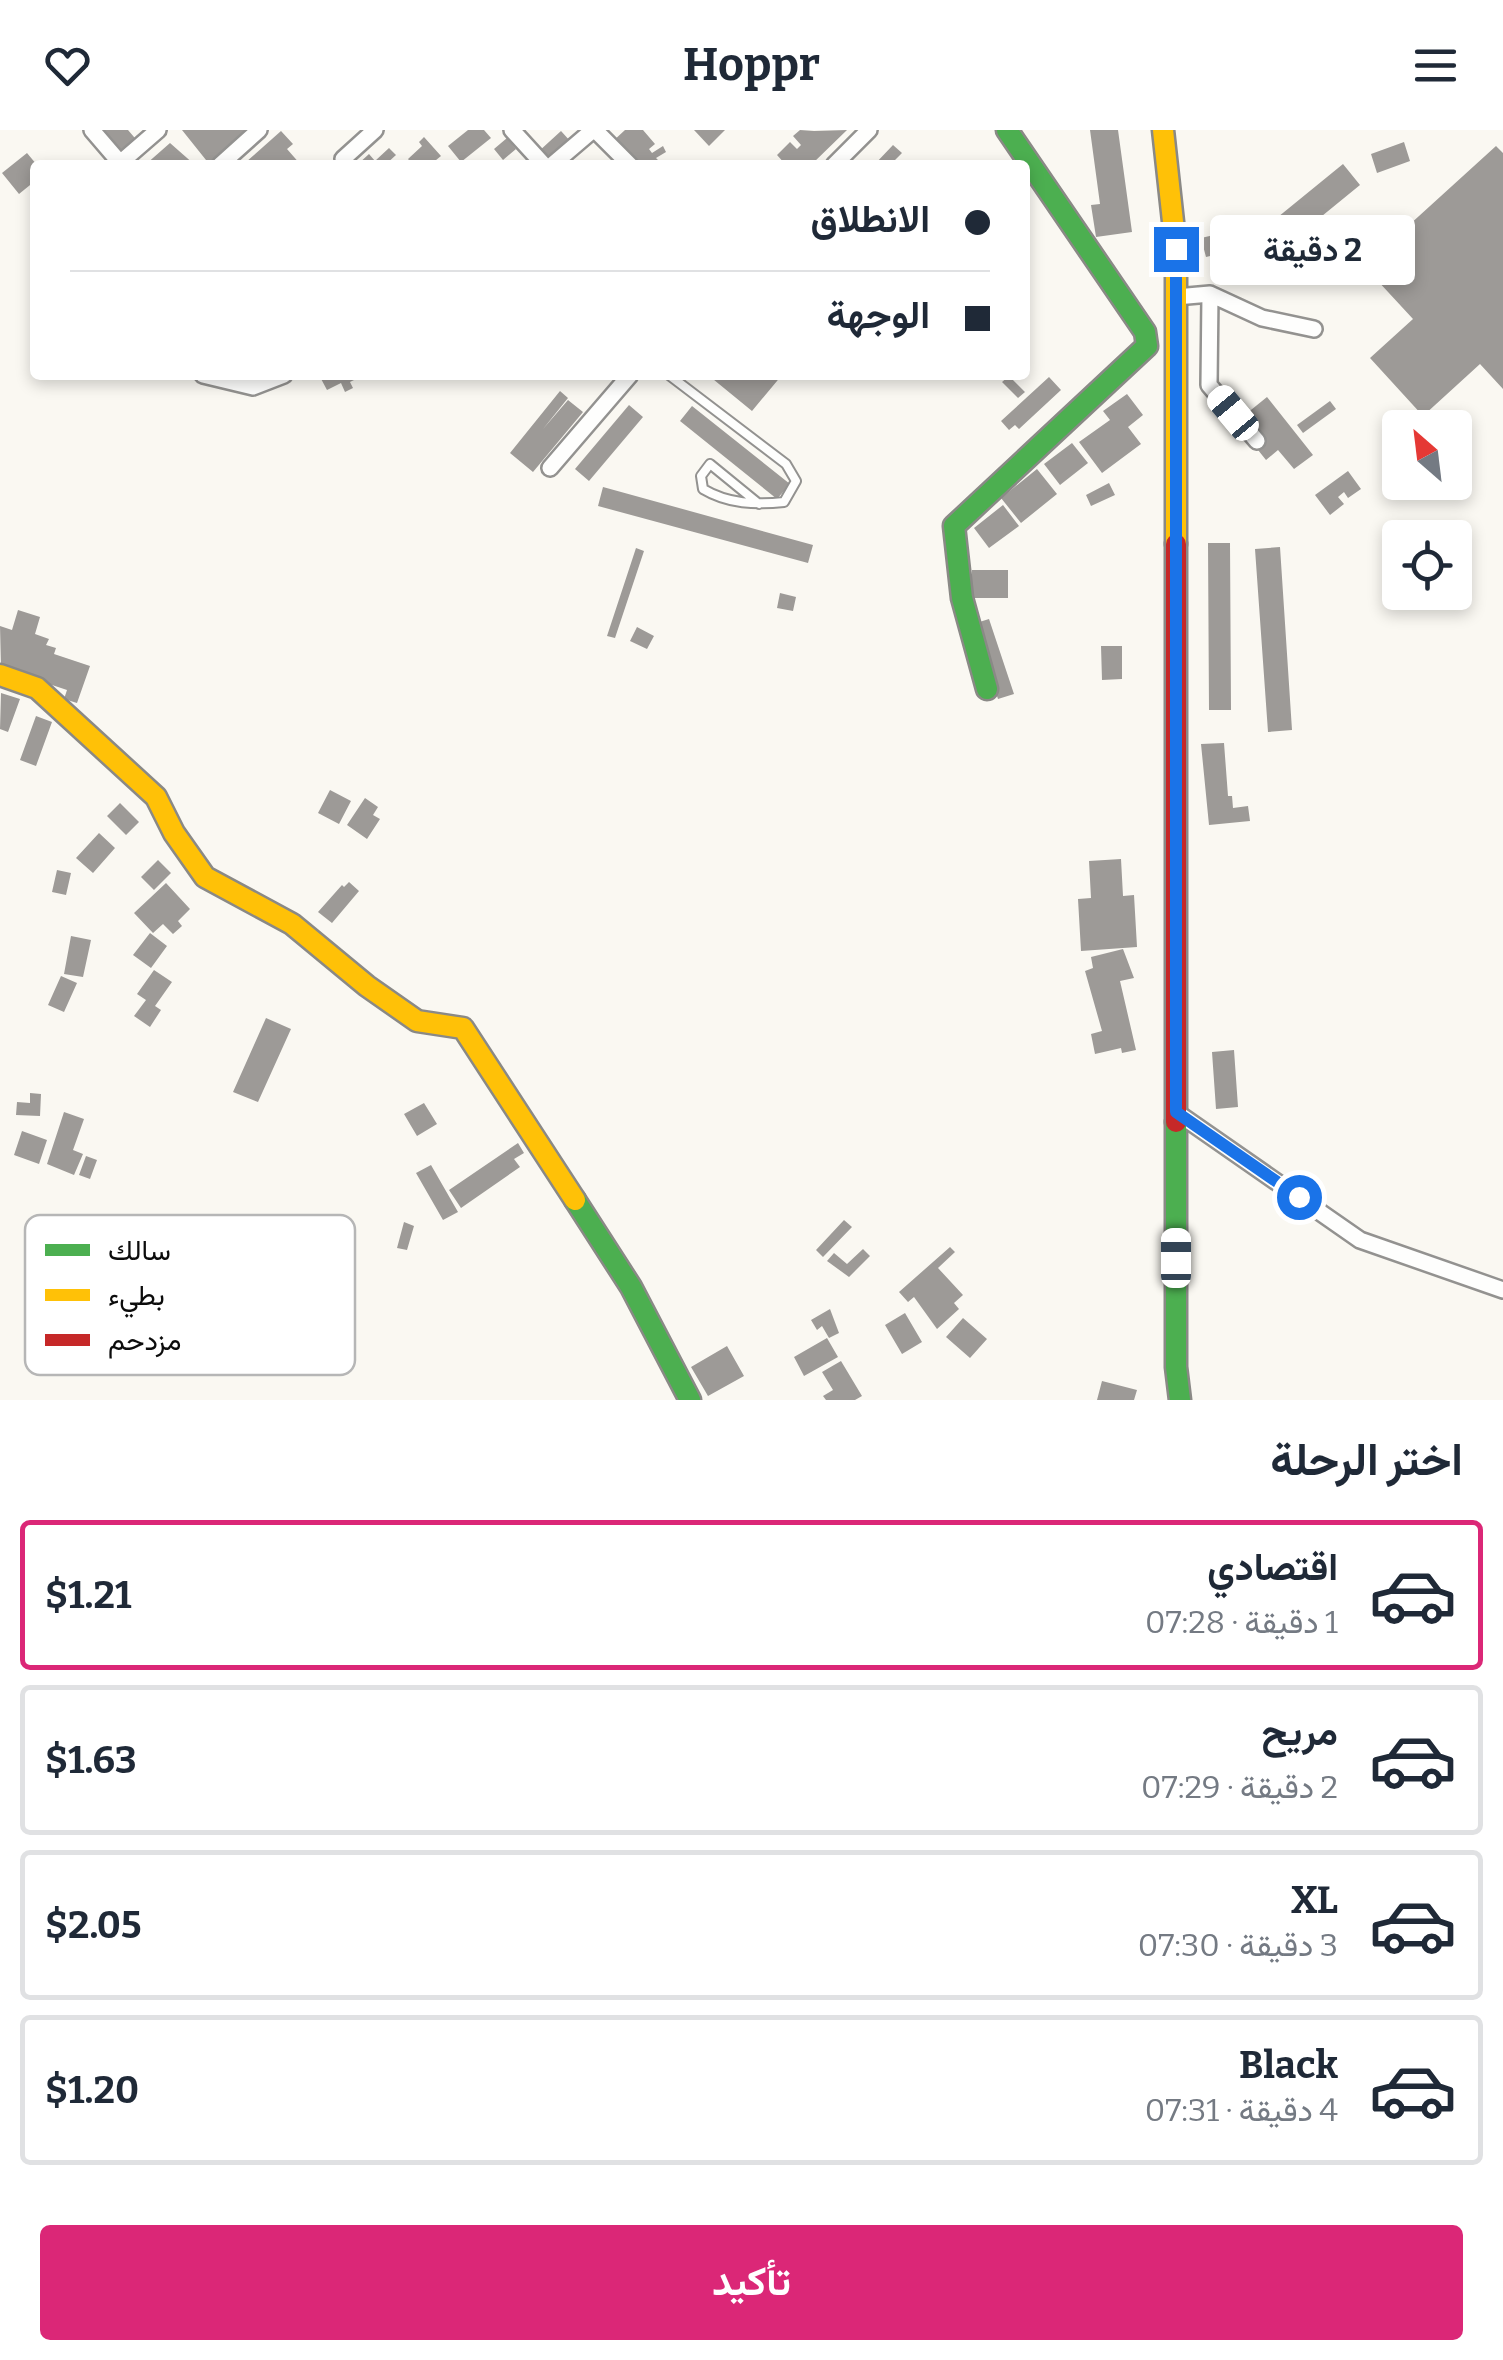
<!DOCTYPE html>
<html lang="ar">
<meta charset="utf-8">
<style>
:root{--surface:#fff;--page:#f6f6f7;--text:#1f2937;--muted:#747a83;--line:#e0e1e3;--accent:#db2777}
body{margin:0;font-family:Bitter,Vazirmatn,serif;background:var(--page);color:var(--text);direction:rtl;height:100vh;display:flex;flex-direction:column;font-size:38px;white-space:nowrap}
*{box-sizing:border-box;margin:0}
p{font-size:32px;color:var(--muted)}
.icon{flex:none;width:55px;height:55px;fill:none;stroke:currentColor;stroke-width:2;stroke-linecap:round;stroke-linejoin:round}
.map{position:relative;height:1270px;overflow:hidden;direction:ltr}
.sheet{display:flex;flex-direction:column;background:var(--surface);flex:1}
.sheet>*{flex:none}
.banner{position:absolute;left:30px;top:30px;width:1000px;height:220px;border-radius:10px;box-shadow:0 5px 15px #0003;direction:rtl;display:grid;align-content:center;height:220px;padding:0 40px;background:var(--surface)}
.needle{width:65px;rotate:332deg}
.buttons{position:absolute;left:1382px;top:280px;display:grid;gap:20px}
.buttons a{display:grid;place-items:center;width:90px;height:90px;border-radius:10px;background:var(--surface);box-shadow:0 5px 15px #0003;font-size:50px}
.end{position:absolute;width:45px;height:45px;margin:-22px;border:12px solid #1a73e8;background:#fff;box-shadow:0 0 0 5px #fff}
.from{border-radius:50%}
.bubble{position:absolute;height:70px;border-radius:10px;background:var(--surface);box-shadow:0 5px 15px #0003;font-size:32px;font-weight:700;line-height:70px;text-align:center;direction:rtl}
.car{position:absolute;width:30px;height:60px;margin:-30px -15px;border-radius:12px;box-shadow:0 0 8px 2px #0007;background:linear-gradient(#fff 24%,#345 0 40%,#fff 0 76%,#345 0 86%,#fff 0)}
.banner b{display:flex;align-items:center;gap:35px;height:95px;font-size:38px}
.banner b+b{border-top:2px solid var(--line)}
.banner i{width:25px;height:25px;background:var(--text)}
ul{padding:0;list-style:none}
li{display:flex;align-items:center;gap:30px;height:150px;margin:0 20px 15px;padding:0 20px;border:5px solid var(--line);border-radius:10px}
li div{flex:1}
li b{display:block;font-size:38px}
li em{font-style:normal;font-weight:700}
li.current{border-color:var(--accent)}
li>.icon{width:90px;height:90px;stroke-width:1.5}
h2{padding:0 40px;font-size:45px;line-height:120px}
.action{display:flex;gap:20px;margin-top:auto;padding:20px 40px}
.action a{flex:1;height:115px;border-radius:10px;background:var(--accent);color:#fff;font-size:40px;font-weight:700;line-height:115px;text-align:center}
header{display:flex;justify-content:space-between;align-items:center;height:130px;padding:0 40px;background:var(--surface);font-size:45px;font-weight:700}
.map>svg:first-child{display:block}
.building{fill:#9d9a97}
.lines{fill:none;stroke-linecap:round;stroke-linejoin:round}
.lane-casing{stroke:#939290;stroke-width:12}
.street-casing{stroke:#939290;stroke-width:20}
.fast-casing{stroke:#8a8986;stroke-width:25}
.slow-casing{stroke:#8a8986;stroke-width:25}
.jam-casing{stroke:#8a8986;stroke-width:25}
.lane{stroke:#fefefd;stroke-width:8}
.street{stroke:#fefefd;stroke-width:15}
.fast{stroke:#4caf50;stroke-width:20}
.slow{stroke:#ffc107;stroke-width:20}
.jam{stroke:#c62828;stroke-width:20}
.route{stroke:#1a73e8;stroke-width:12}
.key{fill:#fff;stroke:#b6b6b6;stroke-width:2.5}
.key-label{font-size:28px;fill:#0c0c0c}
</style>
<header><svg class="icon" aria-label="menu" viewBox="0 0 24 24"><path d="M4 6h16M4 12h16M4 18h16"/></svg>Hoppr<svg class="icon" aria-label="heart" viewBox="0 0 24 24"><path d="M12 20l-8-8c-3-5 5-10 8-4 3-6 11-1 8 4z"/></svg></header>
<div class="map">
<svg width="1503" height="1270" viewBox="0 0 1503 1270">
<rect width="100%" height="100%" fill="#faf8f2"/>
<path class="building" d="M104 0H128L140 14 125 26Z
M182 0H248L210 35Z
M468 0H484L491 8 461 32 448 16Z
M625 0H643L655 14 649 19 652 23 663 16 666 22 656 28 663 35H633L612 12Z
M694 0H725L709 16Z
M800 0 814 1 847 0 811 35H786L777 25 790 12 797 19 801 15 793 6Z
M1090 0H1118L1132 102 1096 107 1091 75 1100 74Z
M281 1 293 14 287 19 301 35H249L246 32Z
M561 1 571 12 547 32 538 22Z
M424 7 441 26 430 35H413L408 29 422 16 419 12Z
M507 8 516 19 503 30 494 19Z
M1404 12 1410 31 1377 43 1371 24Z
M170 13 195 35H145Z
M893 15 902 23 890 35H874Z
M1496 16 1503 23V259L1480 234 1423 286 1370 228 1413 189 1364 136Z
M389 18 396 25 385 35H357L369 24 375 31Z
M27 23 37 35 35 51 19 64 2 43Z
M1343 34 1360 55 1284 117 1267 96Z
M1227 102 1231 121 1206 127 1201 108Z
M1287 125 1298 137 1285 148 1274 136Z
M319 245H354L356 249 350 252 353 258 345 262 341 253 327 260Z
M708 245H782L752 281Z
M1009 246 1025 262 1018 268 1002 252Z
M1049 247 1061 260 1019 299 1015 295 1009 300 1001 291Z
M560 261 568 268 543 299 568 270 583 282 533 342 510 323Z
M1127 264 1143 285 1128 297 1141 314 1102 343 1079 312 1110 290 1103 281Z
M1267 267 1313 325 1294 339 1278 320 1266 330 1250 310 1260 302 1246 284Z
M1330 271 1336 279 1303 303 1297 295Z
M629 275 643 287 589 351 575 339Z
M692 276 790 354 777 369 680 291Z
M1072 313 1088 333 1060 355 1044 334Z
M1037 339 1057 364 1021 393 1001 368Z
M1348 341 1361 359 1348 368 1344 362 1338 367 1344 374 1330 385 1315 365Z
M1109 353 1115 365 1091 376 1086 365Z
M603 357 813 415 808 433 598 376Z
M1003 375 1019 396 989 418 974 398Z
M1208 413H1230L1231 580H1209Z
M1280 417 1292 600 1268 602 1255 419Z
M636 418 644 421 615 508 607 506Z
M972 440H1008V468H971Z
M780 463 796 467 793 481 777 478Z
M18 480 40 487 35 504 49 509 46 515 56 518 54 524 90 536 77 573 64 569 67 560 1 538 0 496 12 500Z
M989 489 1014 564 998 569 973 494Z
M637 497 654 506 647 519 630 511Z
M1101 516H1122V549L1102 550Z
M1 563 20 569 8 602 0 599Z
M36 586 52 592 36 636 20 630Z
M1224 613 1228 666H1232L1233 678 1248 676 1250 691 1209 695 1201 614Z
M330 660 351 671 339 694 318 683Z
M365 668 378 677 373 685 380 689 367 709 347 695Z
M120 673 139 692 126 705 107 686Z
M99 703 115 718 93 743 76 728Z
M1121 729 1123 766 1134 765 1137 817 1081 821 1078 769 1091 768 1089 731Z
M158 730 171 743 154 760 141 747Z
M57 740 71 743 66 765 52 762Z
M349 752 359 761 332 793 318 782 342 755 344 757Z
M166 753 190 779 178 791 182 796 173 804 163 794 153 803 134 783Z
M150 803 167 816 151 838 133 825Z
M71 806 91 810 83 847 64 844Z
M1123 819 1134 848 1120 851 1136 920 1122 923 1121 918 1095 924 1091 904 1102 901 1085 841 1093 838 1091 827Z
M154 840 172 852 155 876 161 880 150 897 134 886 146 870 137 864Z
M61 846 77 853 64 882 48 875Z
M266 888 291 899 258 972 233 962Z
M1234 920 1238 977 1216 979 1212 922Z
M30 963 41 964 40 986 16 985 17 972 30 973Z
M424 973 437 994 417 1006 404 984Z
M64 982 84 989 73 1020 83 1024 74 1045 47 1034Z
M22 1001 47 1010 39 1034 14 1025Z
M518 1013 524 1023 514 1029 520 1037 461 1078 449 1060Z
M86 1026 97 1030 90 1049 79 1045Z
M431 1035 458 1082 443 1090 416 1043Z
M844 1090 852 1097 823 1127 816 1120Z
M404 1092 414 1096 407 1120 397 1118Z
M950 1117 955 1122 938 1138 963 1165 954 1173 959 1179 937 1199 914 1167 908 1172 899 1162Z
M863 1119 870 1126 849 1147 827 1131 834 1123 847 1134Z
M830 1179 839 1203 829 1208 822 1196 817 1200 811 1190Z
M905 1183 922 1212 902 1224 885 1195Z
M963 1188 987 1209 970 1228 946 1207Z
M827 1208 838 1227 804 1246 794 1227Z
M727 1216 744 1246 708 1266 691 1237Z
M841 1231 862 1266 855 1270H826L823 1266 833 1260 822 1242Z
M1102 1251 1137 1260 1134 1270H1097Z"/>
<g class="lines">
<g class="lane-casing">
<path id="lane" d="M669 245 786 334 796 351 784 372C756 375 728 374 703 359L701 346 710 334 759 374"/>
</g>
<g class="street-casing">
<path id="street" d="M92 0 122 35
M512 0 544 35
M595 0 630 35
M343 29 375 0
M120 33 158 0
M220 35 259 0
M552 35 593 0
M834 35 869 0
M1210 164 1262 188 1314 199
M1176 167 1210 164 1209 255 1257 311
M203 245 253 257 284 245
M550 338 630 245
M1176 982 1360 1110 1503 1160"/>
</g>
<g class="fast-casing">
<path id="fast" d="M987 559 962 468 954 396 1147 216 1145 202 1007 0
M1176 992V1237L1180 1270
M575 1070 631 1157 690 1270"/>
</g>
<g class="slow-casing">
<path id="slow" d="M1163 0 1176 119V414
M0 545 37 558 156 667 174 703 205 747 292 794 367 856 417 891 463 898 575 1070"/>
</g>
<g class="jam-casing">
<path id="jam" d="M1176 414V992"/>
</g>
<use href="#lane" class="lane"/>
<use href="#street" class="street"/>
<use href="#fast" class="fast"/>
<use href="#slow" class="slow"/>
<use href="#jam" class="jam"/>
</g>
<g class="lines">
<path class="route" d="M1176 119V982L1299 1067"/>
</g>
<rect x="25" y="1085" width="330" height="160" rx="15" class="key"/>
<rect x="45" y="1114" width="45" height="12" fill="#4caf50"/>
<rect x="45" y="1159" width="45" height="12" fill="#ffc107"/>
<rect x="45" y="1204" width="45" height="12" fill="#c62828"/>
<g class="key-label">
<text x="108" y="1130">سالك</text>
<text x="108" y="1175">بطيء</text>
<text x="108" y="1220">مزدحم</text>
</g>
</svg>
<div class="buttons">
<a><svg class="needle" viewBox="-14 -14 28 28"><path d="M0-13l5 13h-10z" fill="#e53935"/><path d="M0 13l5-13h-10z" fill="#747a83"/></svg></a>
<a><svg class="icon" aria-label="locate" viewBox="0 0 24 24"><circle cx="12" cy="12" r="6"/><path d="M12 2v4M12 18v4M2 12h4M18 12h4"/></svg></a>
</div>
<i class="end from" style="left:1299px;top:1067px"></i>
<i class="end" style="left:1176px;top:119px"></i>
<div class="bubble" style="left:1210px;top:85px;width:205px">2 دقيقة</div>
<i class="car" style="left:1233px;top:283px;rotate:320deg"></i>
<i class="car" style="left:1176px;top:1128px;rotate:0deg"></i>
<div class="banner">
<b><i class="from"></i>الانطلاق</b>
<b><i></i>الوجهة</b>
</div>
</div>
<section class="sheet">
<h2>اختر الرحلة</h2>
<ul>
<li class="current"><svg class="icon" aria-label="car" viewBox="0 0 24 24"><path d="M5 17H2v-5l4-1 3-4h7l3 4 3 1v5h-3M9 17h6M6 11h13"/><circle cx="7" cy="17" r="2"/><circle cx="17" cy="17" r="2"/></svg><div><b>اقتصادي</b><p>1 دقيقة · 07:28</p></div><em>$1.21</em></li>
<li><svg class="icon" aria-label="car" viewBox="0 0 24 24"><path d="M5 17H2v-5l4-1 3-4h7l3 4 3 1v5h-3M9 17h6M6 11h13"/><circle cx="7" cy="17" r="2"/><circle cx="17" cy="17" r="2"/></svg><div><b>مريح</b><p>2 دقيقة · 07:29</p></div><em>$1.63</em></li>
<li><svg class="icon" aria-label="car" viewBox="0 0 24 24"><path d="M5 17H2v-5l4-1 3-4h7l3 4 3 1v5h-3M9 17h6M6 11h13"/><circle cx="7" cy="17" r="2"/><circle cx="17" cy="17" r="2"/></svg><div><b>XL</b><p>3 دقيقة · 07:30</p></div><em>$2.05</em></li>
<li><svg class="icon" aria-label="car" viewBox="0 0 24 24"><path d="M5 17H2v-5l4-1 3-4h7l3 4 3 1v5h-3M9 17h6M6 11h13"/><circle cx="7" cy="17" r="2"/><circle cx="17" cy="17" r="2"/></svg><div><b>Black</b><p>4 دقيقة · 07:31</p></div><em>$1.20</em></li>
</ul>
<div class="action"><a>تأكيد</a></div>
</section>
